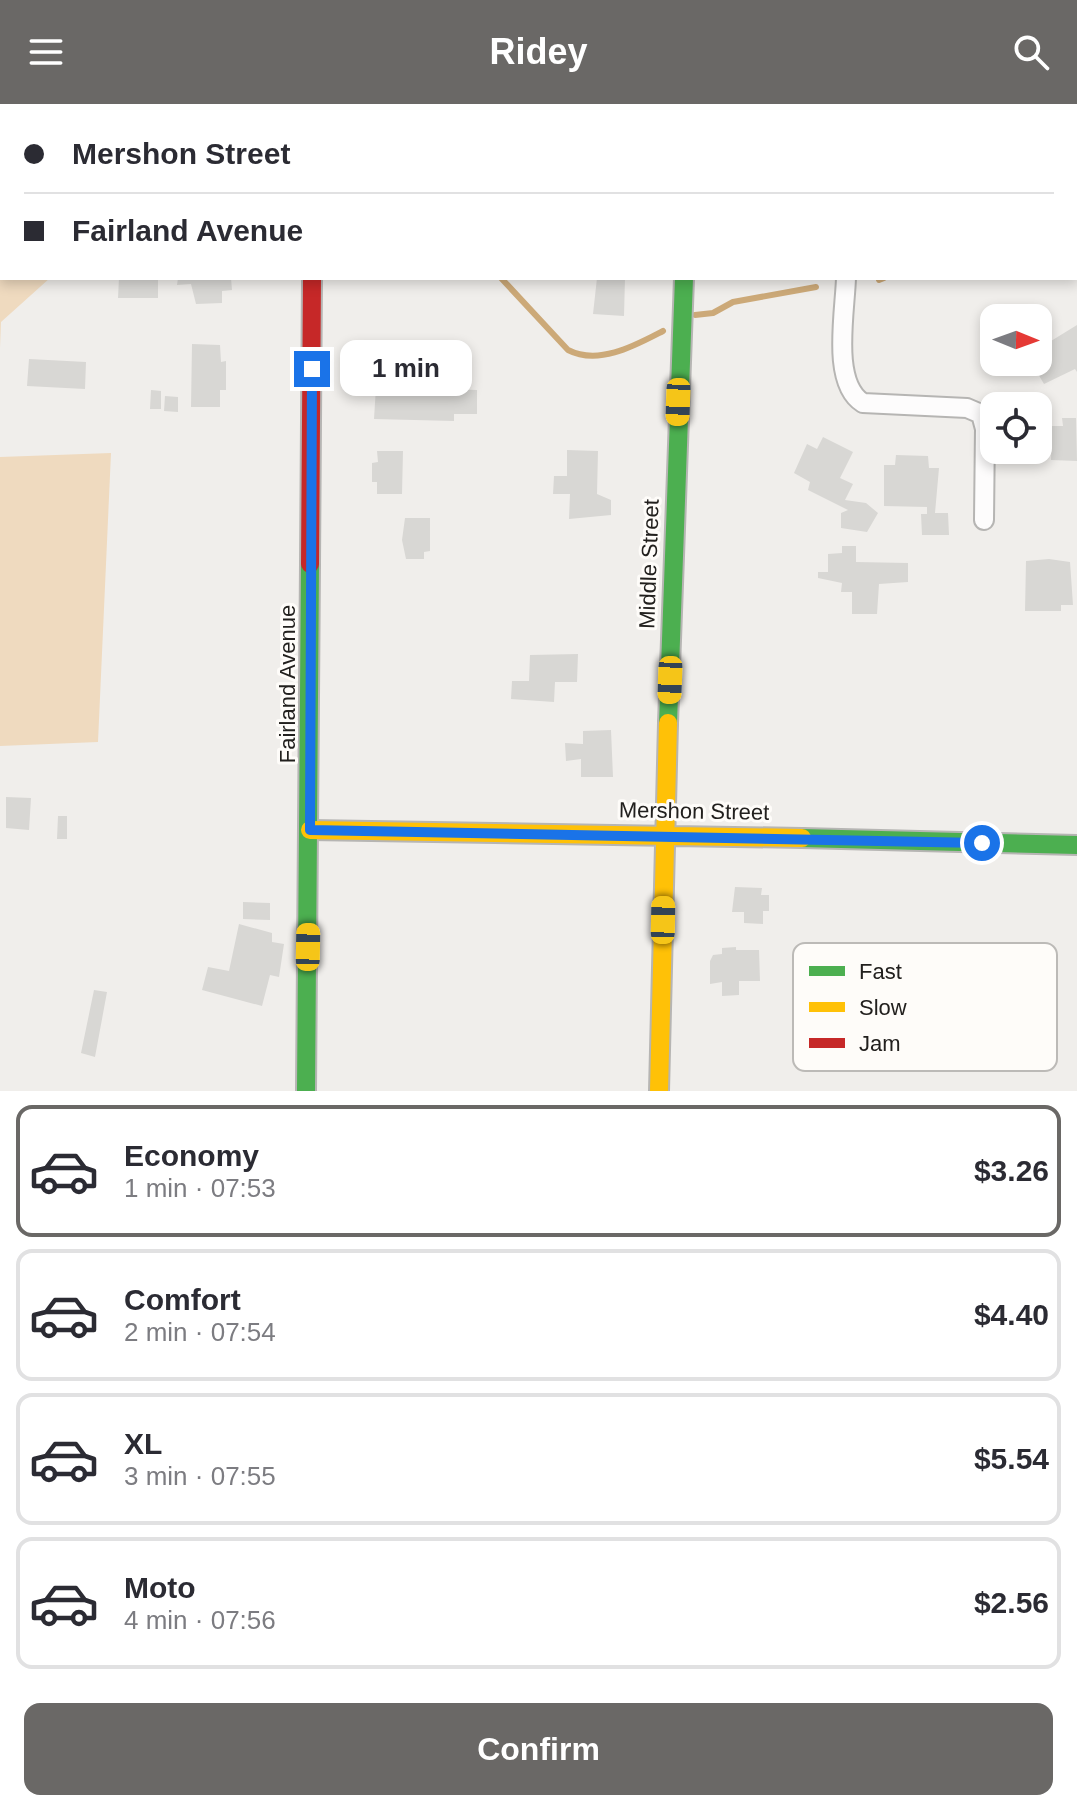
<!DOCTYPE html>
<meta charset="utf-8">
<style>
:root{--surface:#fff;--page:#f2f2f3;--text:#2b2b33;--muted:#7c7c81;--line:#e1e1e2;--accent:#6a6866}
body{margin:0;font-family:Arial,sans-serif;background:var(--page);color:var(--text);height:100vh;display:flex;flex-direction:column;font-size:30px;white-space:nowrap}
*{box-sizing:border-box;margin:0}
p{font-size:26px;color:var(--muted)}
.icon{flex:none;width:44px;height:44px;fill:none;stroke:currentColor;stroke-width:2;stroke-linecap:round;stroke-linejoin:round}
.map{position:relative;height:987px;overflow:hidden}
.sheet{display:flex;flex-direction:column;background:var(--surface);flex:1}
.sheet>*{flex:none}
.hud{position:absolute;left:0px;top:0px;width:1078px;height:176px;box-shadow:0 4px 12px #0003;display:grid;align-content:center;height:176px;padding:0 24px;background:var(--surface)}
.needle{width:52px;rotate:91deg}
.buttons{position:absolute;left:980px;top:200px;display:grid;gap:16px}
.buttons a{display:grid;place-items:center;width:72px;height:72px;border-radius:16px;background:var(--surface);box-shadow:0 4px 12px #0003;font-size:40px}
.end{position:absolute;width:36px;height:36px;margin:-18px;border:10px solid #1a73e8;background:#fff;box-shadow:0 0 0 4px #fff}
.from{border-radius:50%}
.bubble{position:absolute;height:56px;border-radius:16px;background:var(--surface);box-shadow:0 4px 12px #0003;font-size:26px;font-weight:800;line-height:56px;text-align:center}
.car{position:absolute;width:24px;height:48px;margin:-24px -12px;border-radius:10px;box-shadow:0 0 6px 2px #0007;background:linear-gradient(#f5c518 24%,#345 0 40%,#f5c518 0 76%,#345 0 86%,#f5c518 0)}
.hud b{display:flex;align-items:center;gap:28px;height:76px;font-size:30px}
.hud b+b{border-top:2px solid var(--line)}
.hud i{width:20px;height:20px;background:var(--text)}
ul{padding:14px 0 0;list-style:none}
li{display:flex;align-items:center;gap:24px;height:132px;margin:0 16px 12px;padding:0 8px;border:4px solid var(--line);border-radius:16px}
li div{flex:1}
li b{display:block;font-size:30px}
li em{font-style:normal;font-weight:800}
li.active{border-color:var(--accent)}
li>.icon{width:72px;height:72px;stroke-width:1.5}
.action{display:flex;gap:16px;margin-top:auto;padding:16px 24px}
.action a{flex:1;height:92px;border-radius:16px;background:var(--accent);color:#fff;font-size:32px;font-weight:800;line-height:92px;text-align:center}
header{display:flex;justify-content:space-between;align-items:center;height:104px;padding:0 24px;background:var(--accent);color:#fff;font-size:36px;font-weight:800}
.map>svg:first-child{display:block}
.green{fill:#efdabf}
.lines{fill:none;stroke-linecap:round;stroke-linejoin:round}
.stream{stroke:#cca978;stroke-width:6}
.building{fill:#d8d7d4}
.street-casing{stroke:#b6b5b3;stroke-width:22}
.fast-casing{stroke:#b6b5b3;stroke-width:22}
.slow-casing{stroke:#b6b5b3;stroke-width:22}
.jam-casing{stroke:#b6b5b3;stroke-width:22}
.street{stroke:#fdfcfc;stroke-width:18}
.fast{stroke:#4caf50;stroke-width:18}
.slow{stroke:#ffc107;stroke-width:18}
.jam{stroke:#c62828;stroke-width:18}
.route{stroke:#1a73e8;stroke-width:10}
.labels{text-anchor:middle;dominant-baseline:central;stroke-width:6;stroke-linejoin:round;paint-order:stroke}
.street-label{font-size:22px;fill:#22201e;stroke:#fefcf9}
.key{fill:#fefcf9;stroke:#bcbab7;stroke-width:2}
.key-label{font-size:22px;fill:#22201e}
</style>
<header><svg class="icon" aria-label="menu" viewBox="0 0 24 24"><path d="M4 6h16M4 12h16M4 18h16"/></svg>Ridey<svg class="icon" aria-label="search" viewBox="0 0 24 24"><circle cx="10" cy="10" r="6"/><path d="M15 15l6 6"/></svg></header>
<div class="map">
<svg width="1077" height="987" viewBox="0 0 1077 987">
<rect width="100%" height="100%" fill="#f0eeeb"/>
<path class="green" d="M0 0H321L322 2H2V174H50L1 218 0 244Z
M111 349 98 638 0 642V353Z"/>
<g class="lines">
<path class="stream" d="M1076 110H1077
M501 174 568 246C599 262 636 241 663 227
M879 176 884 174
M695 211 713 209 733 198 816 183"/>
</g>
<path class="building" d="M119 174H158V194H118Z
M178 174H231L232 186 222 187V199L196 200 191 180 177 181Z
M597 174H625L624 212 593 210Z
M1077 221V268L1075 265 1044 280 1031 258H1038V245Z
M192 240 220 241 221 258 226 257V286H220V303H191Z
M29 255 86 258 85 285 27 282Z
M426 277H445V285L477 286V310H454V317L374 315 376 283 426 285Z
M151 286 161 287V305H150Z
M165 292 178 293V308L164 307Z
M1062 314H1076L1077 357 1051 356 1052 322H1063Z
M823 333 853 348 840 374 853 380 845 396 866 399 878 409 867 428 841 424V409L848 406 808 386 810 378 794 369 807 340 817 345Z
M567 346 598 347 597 390 611 396V411L569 415 570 390H553L554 372H567Z
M377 347H403L402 390H377V378H372V359L378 358Z
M896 351 928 352 929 364H939L935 409H948L949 431H922L921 410H927V403L884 402V361H895Z
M405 414H430V447L424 448V455H406L402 436Z
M842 442H856V458L908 459V478L879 480 877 510H852V488H841L842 479 818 474V468H828V450L842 449Z
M1049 455 1070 458 1073 501H1061V507H1025L1026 457Z
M578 550 577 578H555L554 598 511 595 512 577H529L530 551Z
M611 626 613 673H581V655L566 657 565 639 583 640V627Z
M6 693 31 694 29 726 6 724Z
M58 712H67V735H57Z
M735 783 762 784 761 791H769V807H763V820L744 819V808H732Z
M243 798 270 799V816L243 815Z
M239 820 272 829V838L284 840 279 873 270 871 262 902 202 886 208 863 229 867Z
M736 843V846H759L760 877H739V891L722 892V878L710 880V857L713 851 722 850V844Z
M94 886 107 888 95 953 81 949Z"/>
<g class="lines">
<g class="street-casing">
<path id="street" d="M294 0V2
M849 2V0
M1076 145H1077
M846 174C845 209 831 279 863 299L967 304 981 310 985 325 984 416"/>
</g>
<g class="fast-casing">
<path id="fast" d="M668 619 684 174
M802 734 1077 741
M306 987 310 460"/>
</g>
<g class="slow-casing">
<path id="slow" d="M310 726 802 734
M659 987 668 619"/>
</g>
<g class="jam-casing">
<path id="jam" d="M310 460 312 174"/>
</g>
<use href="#street" class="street"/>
<use href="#fast" class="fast"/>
<use href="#slow" class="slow"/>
<use href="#jam" class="jam"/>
</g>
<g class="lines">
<path class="route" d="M312 265 310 726 982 739"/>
</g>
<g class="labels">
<g class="street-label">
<text transform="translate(649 460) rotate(-88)">Middle Street</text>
<text transform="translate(287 580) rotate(-90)">Fairland Avenue</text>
<text transform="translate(694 707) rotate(1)">Mershon Street</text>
</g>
</g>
<rect x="793" y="839" width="264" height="128" rx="12" class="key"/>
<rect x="809" y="862" width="36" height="10" fill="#4caf50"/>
<rect x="809" y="898" width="36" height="10" fill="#ffc107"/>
<rect x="809" y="934" width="36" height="10" fill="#c62828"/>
<g class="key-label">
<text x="859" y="875">Fast</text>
<text x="859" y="911">Slow</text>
<text x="859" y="947">Jam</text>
</g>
</svg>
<div class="buttons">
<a><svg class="needle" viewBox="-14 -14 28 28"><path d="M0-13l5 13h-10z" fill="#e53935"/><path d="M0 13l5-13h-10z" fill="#7c7c81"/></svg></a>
<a><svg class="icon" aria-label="locate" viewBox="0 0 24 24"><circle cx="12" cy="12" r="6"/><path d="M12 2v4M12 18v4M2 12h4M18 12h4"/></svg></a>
</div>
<i class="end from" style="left:982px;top:739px"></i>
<i class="end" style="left:312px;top:265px"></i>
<div class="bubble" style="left:340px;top:236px;width:132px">1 min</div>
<i class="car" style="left:678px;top:298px;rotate:182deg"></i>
<i class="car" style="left:670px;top:576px;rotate:182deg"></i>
<i class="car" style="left:663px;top:816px;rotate:1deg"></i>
<i class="car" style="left:308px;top:843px;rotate:1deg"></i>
<div class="hud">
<b><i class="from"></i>Mershon Street</b>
<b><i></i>Fairland Avenue</b>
</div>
</div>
<section class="sheet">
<ul>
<li class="active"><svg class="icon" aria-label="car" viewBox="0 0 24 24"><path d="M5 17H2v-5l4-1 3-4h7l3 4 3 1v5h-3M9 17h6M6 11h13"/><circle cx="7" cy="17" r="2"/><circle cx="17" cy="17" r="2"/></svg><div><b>Economy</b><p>1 min · 07:53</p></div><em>$3.26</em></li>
<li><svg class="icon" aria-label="car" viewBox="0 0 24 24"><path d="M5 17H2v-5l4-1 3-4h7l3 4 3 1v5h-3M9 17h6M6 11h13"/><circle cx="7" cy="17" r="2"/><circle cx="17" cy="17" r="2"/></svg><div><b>Comfort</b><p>2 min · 07:54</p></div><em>$4.40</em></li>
<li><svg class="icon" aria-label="car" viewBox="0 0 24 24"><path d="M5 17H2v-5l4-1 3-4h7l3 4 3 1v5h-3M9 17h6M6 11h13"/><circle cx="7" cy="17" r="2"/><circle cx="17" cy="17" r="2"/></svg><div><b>XL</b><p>3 min · 07:55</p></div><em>$5.54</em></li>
<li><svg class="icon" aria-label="car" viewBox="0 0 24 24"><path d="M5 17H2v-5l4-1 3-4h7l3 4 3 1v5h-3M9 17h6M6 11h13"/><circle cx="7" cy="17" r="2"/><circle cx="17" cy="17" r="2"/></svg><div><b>Moto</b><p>4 min · 07:56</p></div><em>$2.56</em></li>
</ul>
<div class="action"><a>Confirm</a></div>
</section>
